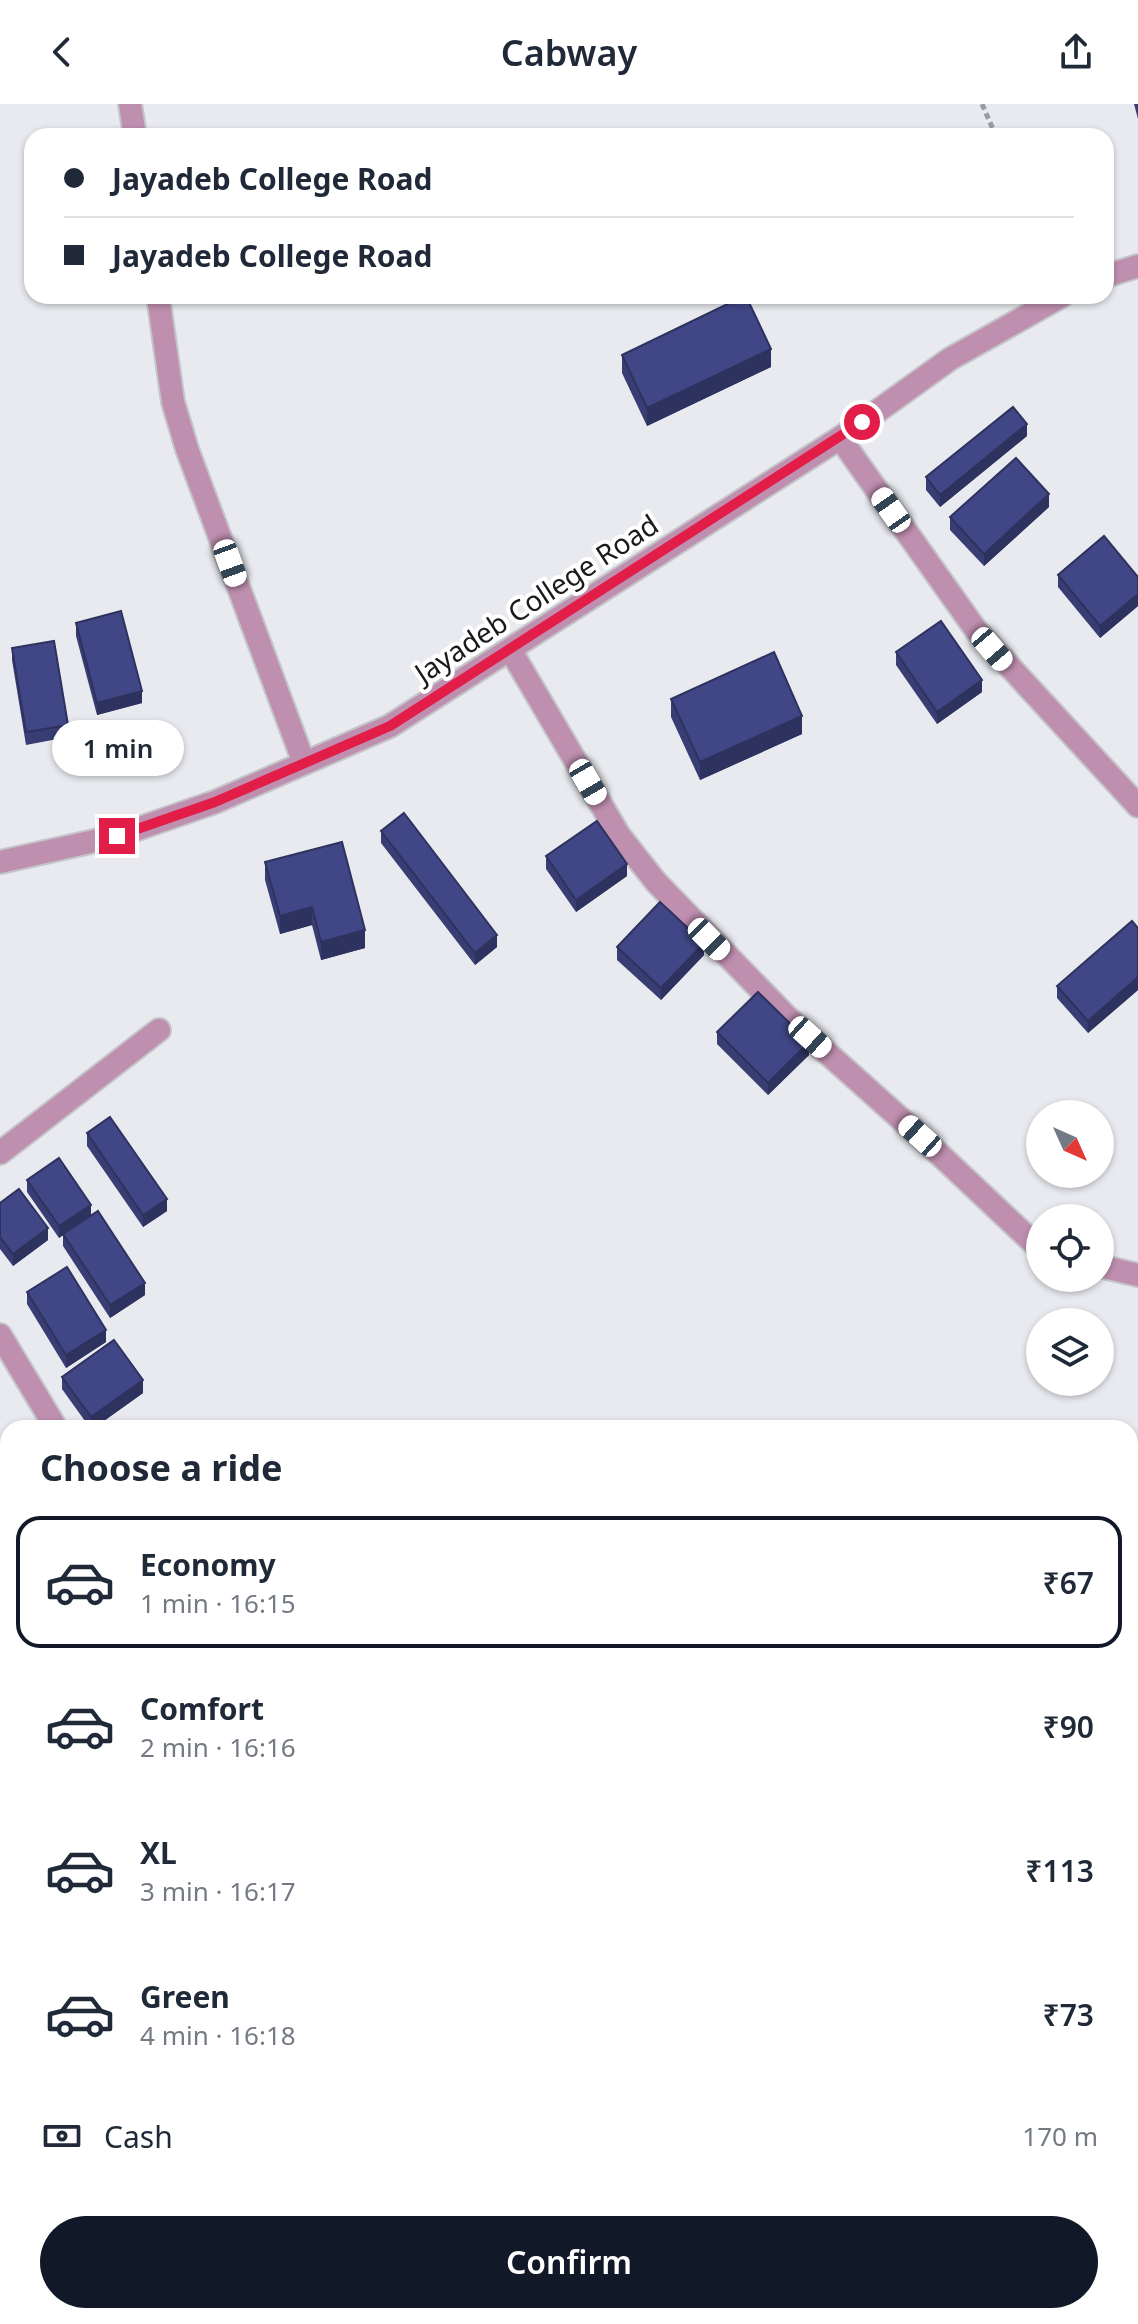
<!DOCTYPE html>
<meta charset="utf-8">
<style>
:root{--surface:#fff;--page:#f2f2f3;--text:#1f2937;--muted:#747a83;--line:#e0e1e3;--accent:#111827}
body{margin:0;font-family:"Noto Sans",sans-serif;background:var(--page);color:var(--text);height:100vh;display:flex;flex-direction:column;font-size:30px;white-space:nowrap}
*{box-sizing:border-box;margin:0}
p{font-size:26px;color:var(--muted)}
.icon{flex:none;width:44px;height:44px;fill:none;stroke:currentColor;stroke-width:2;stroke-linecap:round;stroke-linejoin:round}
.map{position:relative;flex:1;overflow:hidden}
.panel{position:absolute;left:0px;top:1316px;width:1138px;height:904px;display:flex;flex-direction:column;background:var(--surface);border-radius:24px 24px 0 0;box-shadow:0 2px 6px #0004}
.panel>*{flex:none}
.top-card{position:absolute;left:24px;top:24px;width:1090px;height:176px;border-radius:24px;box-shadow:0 2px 6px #0004;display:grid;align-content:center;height:176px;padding:0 40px;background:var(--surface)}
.needle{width:52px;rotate:135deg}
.buttons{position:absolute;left:1026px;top:996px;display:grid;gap:16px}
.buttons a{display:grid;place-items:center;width:88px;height:88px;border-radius:50%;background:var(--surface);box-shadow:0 2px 6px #0004;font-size:40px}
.end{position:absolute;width:36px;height:36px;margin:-18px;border:10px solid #e11d48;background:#fff;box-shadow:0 0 0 4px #fff}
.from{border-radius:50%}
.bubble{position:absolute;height:56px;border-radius:28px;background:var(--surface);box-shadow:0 2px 6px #0004;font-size:26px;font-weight:600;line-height:56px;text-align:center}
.car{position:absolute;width:24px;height:48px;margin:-24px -12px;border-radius:10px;box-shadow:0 0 6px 2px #0007;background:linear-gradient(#fff 24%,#345 0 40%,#fff 0 76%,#345 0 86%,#fff 0)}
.top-card b{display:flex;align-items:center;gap:28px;height:76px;font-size:30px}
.top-card b+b{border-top:2px solid var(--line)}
.top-card i{width:20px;height:20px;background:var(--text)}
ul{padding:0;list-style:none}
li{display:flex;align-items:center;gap:24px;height:132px;margin:0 16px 12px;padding:0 24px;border:4px solid transparent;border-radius:24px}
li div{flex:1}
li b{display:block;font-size:30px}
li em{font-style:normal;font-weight:600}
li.on{border-color:var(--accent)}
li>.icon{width:72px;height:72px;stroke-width:1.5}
h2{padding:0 40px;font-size:36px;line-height:96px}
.pay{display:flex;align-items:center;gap:20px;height:88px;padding:0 40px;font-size:30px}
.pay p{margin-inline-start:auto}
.primary-button{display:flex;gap:16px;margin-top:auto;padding:16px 40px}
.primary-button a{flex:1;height:92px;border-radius:48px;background:var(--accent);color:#fff;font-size:32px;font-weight:600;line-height:92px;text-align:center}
header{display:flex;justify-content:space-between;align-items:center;height:104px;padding:0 40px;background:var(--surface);font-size:36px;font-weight:600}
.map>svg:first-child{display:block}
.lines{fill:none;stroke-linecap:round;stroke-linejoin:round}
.minor-casing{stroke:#c4c5c9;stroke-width:26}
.tertiary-casing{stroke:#c4c5c9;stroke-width:26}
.path{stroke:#9b9c9f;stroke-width:5;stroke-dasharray:6 4;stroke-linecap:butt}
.minor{stroke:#bf8fb0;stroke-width:22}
.tertiary{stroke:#bf8fb0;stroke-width:22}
.wall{fill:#383d73}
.shaded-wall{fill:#2e325e}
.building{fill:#414786;stroke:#2e325e;stroke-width:2}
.route{stroke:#e11d48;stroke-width:10}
.labels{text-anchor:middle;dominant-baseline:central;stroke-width:8;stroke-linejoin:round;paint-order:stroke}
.street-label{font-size:28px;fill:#1a1a1c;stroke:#fff}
</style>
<header><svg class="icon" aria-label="back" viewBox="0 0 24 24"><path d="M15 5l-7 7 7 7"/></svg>Cabway<svg class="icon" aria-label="share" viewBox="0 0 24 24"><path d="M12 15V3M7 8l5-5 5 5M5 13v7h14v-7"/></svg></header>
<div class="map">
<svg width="1138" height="2220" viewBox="0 0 1138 2220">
<rect width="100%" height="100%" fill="#e9eaef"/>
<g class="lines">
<g class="minor-casing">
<path id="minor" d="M130 0 135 32
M158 192 173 298 187 345 304 659
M840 334 976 526 1138 702
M511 547 619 731 656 778 787 913 920 1032 1040 1145
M0 1049 159 926
M1100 1162 1138 1171
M0 1231 56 1324
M1130 1827 1138 1793
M0 2085 8 2086
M1098 2212 1105 2220
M568 2220 574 2212"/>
</g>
<g class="tertiary-casing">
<path id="tertiary" d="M1106 172 1138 162
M0 758 117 732 215 698 390 622 840 334 950 255 1062 192"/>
</g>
<path class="path" d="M982 0 996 32"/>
<use href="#minor" class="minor"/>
<use href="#tertiary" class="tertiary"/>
</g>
<path class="wall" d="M1134 0H1138V15Z
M622 251 771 263 647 322 622 269Z
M1027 332 940 403 926 386V373Z
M1049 403 984 462 950 426V413Z
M1058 471 1138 473V502L1100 534 1058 483Z
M76 519 142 599 97 611 76 532Z
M12 544 68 621V633L26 641 12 556Z
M896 548 982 588 937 620 896 561Z
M671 595 802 630 700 676 671 613Z
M381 727 497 843 475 861 381 739Z
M546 752 627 772 576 808 546 765Z
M265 758 365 844 321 856 312 821 280 830 265 776Z
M1138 824V886L1088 929 1057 894V882Z
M617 843 704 851 661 896 617 856Z
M717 928 809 951 768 991 717 940Z
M87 1029 167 1107 143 1123 87 1042Z
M27 1076 91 1112 145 1191 110 1214 63 1142V1131L59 1134 27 1088Z
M0 1099 48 1136 13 1162 0 1145Z
M27 1188 106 1238 66 1264 27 1200Z
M62 1273 143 1289 94 1324H90L62 1285Z
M8 1407V1439L0 1430V1415Z
M8 1738V1810L4 1812 0 1803V1742Z"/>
<path class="shaded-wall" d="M771 245V263L647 322V304Z
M1027 320V332L940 403V391Z
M1049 390V403L984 462V450Z
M1138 490V502L1100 534V522Z
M982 576V588L937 620V608Z
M142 587V599L97 611V599Z
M802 612V630L700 676V658Z
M627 760V772L576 808V796Z
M312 803V821L280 830V812Z
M365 826V844L321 856V838Z
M497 831V843L475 861V849Z
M704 839V851L661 896V884Z
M1138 873V886L1088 929V917Z
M809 938V951L768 991V979Z
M167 1095V1107L143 1123V1111Z
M91 1101V1113L59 1134V1122Z
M48 1124V1136L13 1162V1150Z
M145 1179V1191L110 1214V1201Z
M106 1226V1238L66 1264V1251Z
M143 1276V1289L94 1324H91V1313Z
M8 1797V1810L4 1812V1799Z"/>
<path class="building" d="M744 192H746L771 245 647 304 622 251Z
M1013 303 1027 320 940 391 926 373Z
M1016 354 1049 390 984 450 950 413Z
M1104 432 1138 473V490L1100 522 1058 471Z
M121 507 142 587 97 599 76 519Z
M941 517 982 576 937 608 896 548Z
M54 537 68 621 26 628 12 544Z
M774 548 802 612 700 658 671 595Z
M404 709 497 831 475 849 381 727Z
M597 717 627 760 576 796 546 752Z
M342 738 365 826 321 838 312 803 280 812 265 758Z
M660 798 704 839 661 884 617 843Z
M1132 817 1138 824V873L1088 917 1057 882Z
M758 888 809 938 768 979 717 928Z
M110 1013 167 1095 143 1111 87 1029Z
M59 1054 91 1101 59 1122 27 1076Z
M19 1085 48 1124 13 1150 0 1133V1099Z
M98 1107 145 1179 110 1201 63 1130Z
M67 1163 106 1226 66 1251 27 1188Z
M114 1236 143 1276 91 1313 62 1273Z
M279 1319 282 1324H272Z
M8 1407V1427L0 1418V1415Z
M8 1738V1797L4 1799 0 1790V1742Z"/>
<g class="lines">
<path class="route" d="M117 732 215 698 390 622 862 318"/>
</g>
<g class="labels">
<g class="street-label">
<text transform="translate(536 494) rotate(-33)">Jayadeb College Road</text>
</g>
</g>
</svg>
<div class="buttons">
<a><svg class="needle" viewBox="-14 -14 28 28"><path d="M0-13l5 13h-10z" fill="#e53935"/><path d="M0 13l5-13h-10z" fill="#747a83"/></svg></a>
<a><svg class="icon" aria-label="locate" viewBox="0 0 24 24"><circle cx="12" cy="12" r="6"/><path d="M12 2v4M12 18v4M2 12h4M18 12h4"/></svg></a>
<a><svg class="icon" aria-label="layers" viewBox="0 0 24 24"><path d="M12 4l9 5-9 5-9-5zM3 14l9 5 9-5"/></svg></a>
</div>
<i class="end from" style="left:862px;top:318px"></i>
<i class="end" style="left:117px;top:732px"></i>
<div class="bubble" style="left:52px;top:616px;width:132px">1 min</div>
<i class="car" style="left:891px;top:406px;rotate:325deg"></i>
<i class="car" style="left:230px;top:459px;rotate:160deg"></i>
<i class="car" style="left:992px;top:545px;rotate:139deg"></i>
<i class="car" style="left:588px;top:678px;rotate:150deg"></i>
<i class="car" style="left:709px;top:835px;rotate:135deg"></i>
<i class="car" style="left:810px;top:933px;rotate:132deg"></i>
<i class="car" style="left:920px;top:1032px;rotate:312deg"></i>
<div class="top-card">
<b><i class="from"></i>Jayadeb College Road</b>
<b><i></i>Jayadeb College Road</b>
</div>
<section class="panel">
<h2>Choose a ride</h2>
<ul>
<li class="on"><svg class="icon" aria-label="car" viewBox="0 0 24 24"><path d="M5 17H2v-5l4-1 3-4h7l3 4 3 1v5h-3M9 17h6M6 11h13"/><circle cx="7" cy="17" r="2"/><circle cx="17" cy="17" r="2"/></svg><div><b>Economy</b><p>1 min · 16:15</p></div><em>₹67</em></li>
<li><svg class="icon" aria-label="car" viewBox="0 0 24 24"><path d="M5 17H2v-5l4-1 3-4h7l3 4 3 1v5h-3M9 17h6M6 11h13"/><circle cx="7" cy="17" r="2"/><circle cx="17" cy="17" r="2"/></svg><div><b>Comfort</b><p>2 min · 16:16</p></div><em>₹90</em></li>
<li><svg class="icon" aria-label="car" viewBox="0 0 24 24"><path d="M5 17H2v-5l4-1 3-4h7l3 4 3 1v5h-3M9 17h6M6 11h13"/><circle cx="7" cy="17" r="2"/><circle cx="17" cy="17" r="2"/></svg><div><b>XL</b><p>3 min · 16:17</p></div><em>₹113</em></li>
<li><svg class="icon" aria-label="car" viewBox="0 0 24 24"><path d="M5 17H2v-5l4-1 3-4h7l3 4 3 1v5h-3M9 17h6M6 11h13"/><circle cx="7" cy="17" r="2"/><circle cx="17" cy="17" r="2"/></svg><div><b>Green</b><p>4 min · 16:18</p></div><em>₹73</em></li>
</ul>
<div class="pay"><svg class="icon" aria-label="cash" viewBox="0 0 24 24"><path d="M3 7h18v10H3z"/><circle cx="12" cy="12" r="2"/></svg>Cash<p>170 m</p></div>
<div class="primary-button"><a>Confirm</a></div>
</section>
</div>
